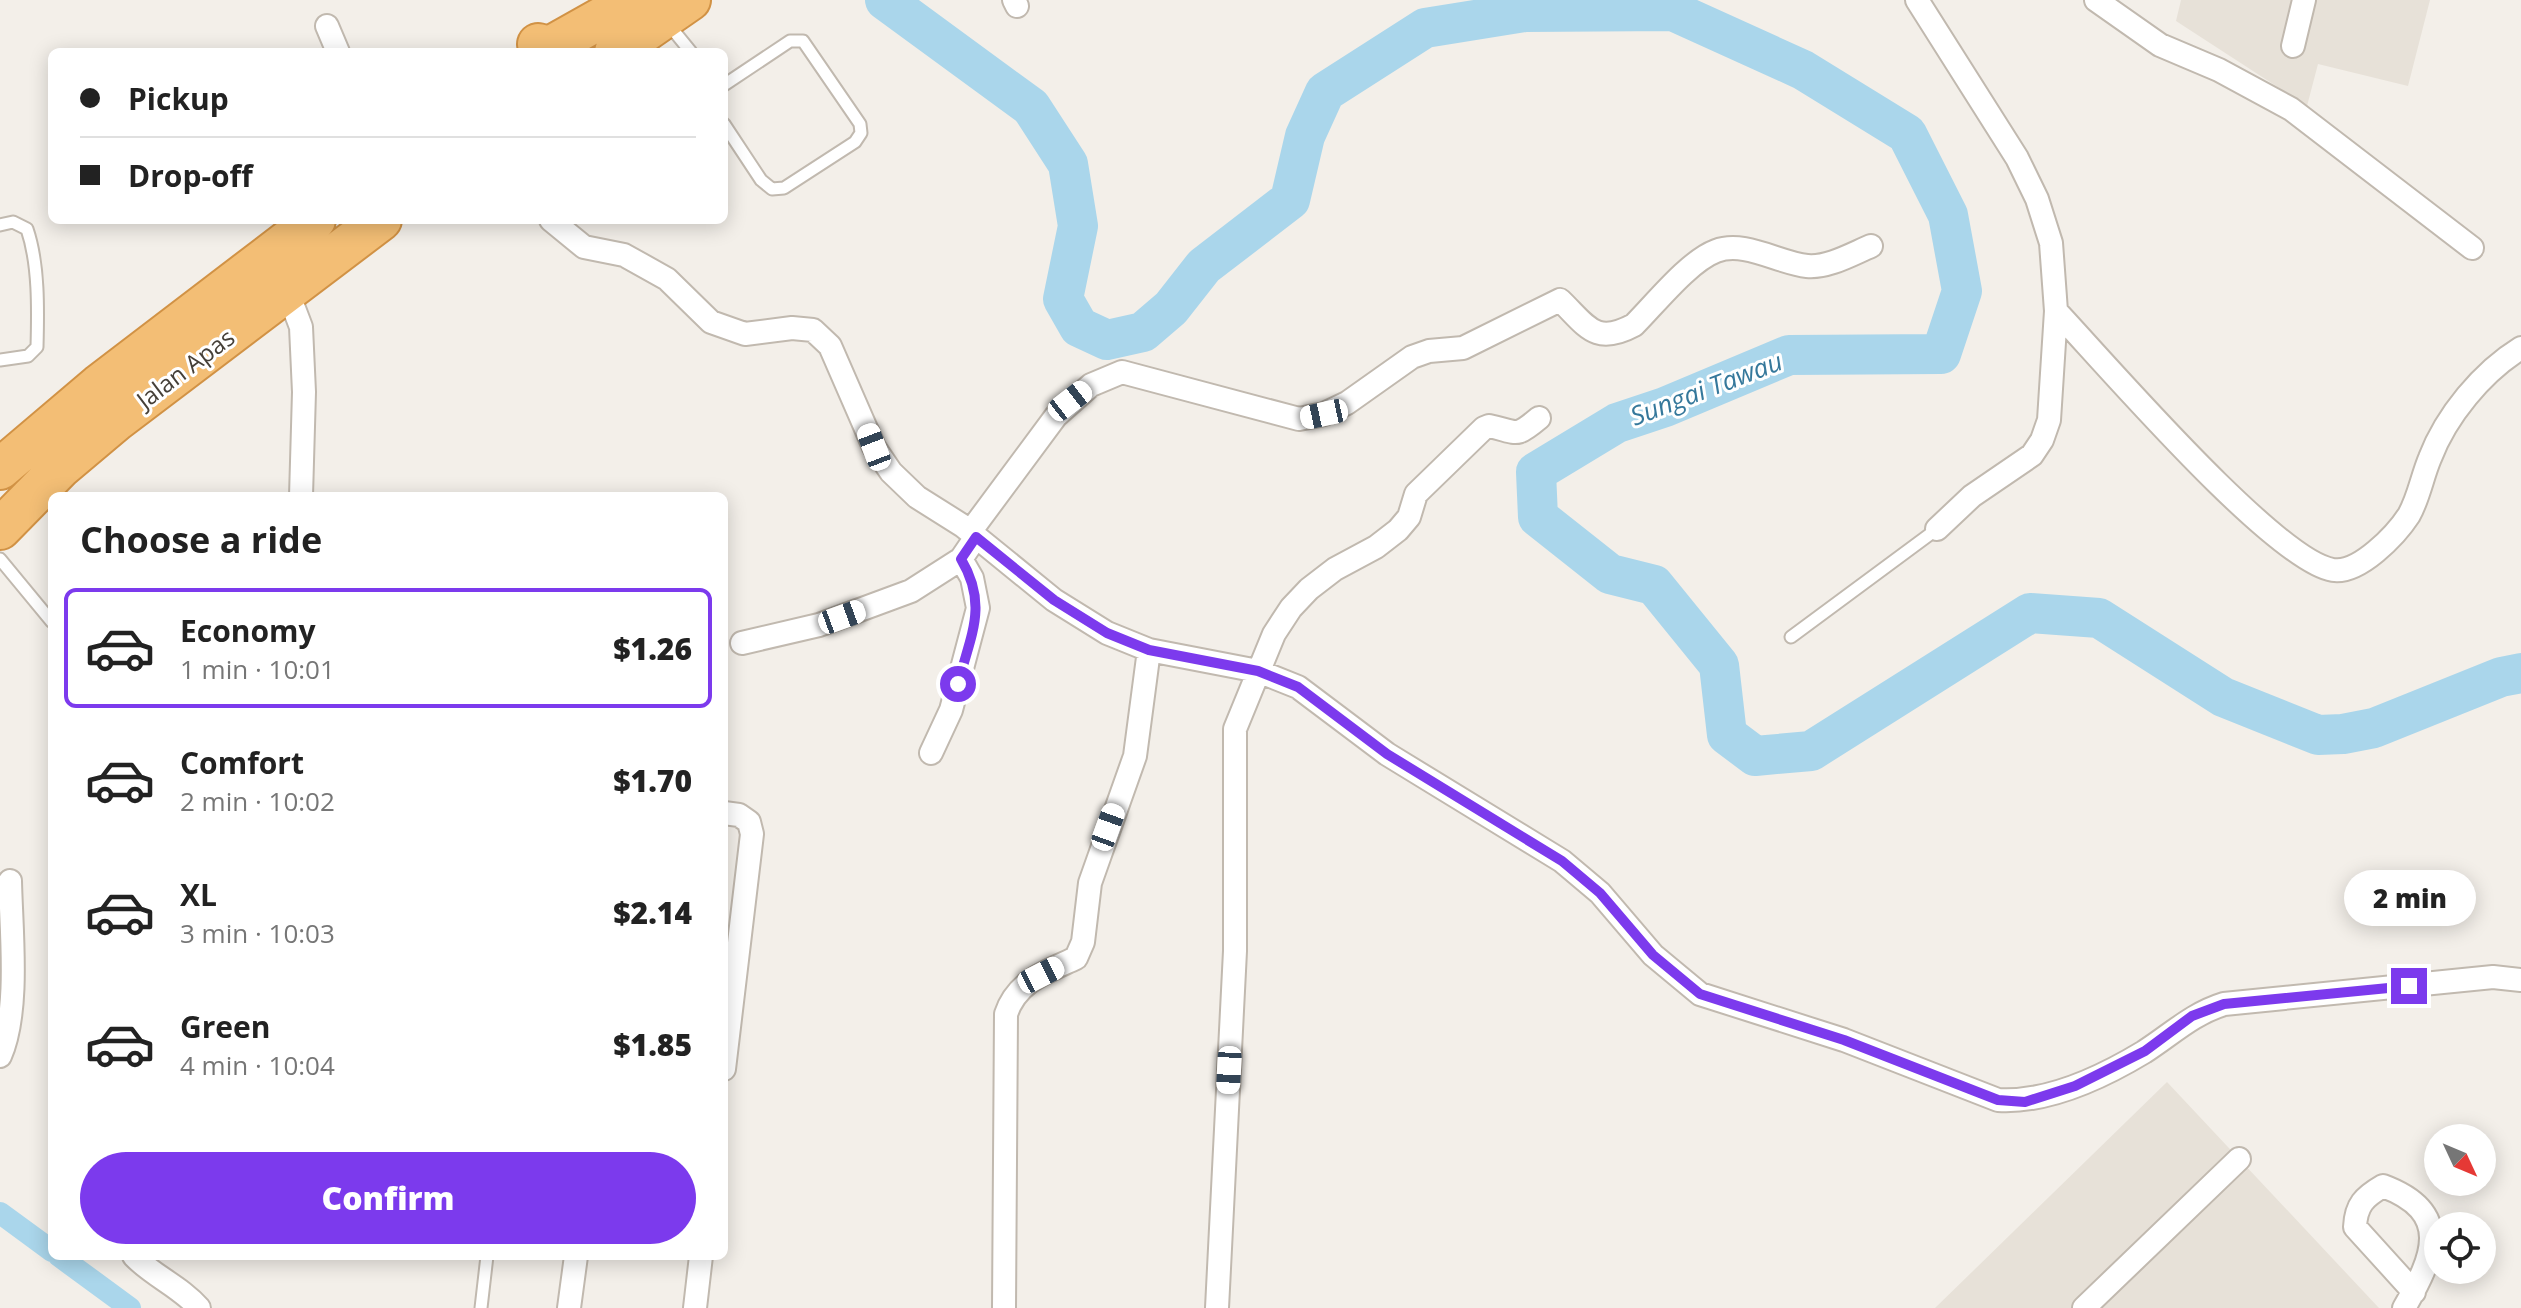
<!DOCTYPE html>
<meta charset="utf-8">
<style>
:root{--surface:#fff;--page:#f6f6f6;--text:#222;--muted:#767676;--line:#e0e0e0;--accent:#7c3aed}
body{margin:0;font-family:"Open Sans",sans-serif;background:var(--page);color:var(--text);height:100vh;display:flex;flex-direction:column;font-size:30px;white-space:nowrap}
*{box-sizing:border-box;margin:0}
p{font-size:26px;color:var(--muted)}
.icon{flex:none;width:44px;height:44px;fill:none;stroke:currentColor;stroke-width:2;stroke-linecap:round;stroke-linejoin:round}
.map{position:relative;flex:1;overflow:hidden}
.sheet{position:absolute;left:48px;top:492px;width:680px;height:768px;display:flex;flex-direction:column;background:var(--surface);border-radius:12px;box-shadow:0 4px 20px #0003}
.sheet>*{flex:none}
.banner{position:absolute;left:48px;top:48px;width:680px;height:176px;border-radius:12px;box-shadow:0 4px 20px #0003;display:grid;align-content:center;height:176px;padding:0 32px;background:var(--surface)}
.needle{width:52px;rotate:134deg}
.tools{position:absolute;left:2424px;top:1124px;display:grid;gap:16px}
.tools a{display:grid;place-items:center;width:72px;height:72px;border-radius:50%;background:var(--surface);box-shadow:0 4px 20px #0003;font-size:40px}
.end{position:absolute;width:36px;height:36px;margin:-18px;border:10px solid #7c3aed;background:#fff;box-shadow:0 0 0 4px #fff}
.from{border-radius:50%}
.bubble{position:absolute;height:56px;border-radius:28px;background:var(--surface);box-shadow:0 4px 20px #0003;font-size:26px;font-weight:800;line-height:56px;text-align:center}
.car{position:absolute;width:24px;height:48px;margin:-24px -12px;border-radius:10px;box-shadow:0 0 6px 2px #0007;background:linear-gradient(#fff 24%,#345 0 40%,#fff 0 76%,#345 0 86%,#fff 0)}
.banner b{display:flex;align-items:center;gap:28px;height:76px;font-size:30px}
.banner b+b{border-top:2px solid var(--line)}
.banner i{width:20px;height:20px;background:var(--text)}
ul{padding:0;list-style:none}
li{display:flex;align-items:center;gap:24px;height:120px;margin:0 16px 12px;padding:0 16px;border:4px solid transparent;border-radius:12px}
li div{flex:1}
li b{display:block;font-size:30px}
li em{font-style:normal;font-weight:800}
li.active{border-color:var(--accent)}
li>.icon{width:72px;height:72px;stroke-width:1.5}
h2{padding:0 32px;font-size:36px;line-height:96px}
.action{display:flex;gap:16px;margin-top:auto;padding:16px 32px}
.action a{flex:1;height:92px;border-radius:48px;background:var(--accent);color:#fff;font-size:32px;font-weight:800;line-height:92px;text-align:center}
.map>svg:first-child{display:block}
.residential{fill:#e7e1d8}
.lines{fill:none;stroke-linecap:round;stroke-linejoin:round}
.canal{stroke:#aad6eb;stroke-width:22}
.river{stroke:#aad6eb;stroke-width:40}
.lane-casing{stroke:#c1b9af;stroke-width:15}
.street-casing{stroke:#c1b9af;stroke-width:26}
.highway-casing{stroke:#d19245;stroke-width:44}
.lane{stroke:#fff;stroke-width:11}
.street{stroke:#fff;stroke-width:22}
.highway{stroke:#f3be75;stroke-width:40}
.route{stroke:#7c3aed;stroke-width:10}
.labels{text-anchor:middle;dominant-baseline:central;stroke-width:6;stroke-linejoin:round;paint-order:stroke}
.street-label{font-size:24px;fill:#464038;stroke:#fff}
.water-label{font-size:26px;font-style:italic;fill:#35789b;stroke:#fff}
</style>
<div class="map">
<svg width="2521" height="1308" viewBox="0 0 2521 1308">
<rect width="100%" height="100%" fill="#f3efe9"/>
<path class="residential" d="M2181 0H2430L2408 86 2318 64 2307 106 2176 21Z
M2167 1082 2379 1308H1935Z"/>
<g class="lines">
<path class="canal" d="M0 1213 52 1251
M59 1256 130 1308"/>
<path class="river" d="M885 0 1031 107 1068 164 1078 226 1063 299 1079 327 1107 340 1143 332 1171 308 1204 266 1290 200 1305 136 1325 92 1425 28 1525 12 1673 11 1803 70 1907 134 1948 215 1962 291 1941 354 1789 355 1665 407 1617 423 1536 472 1538 517 1610 574 1654 585 1719 665 1727 735 1755 756 1811 751 2030 613 2099 618 2223 697 2318 735 2343 734 2374 728 2501 677 2521 673"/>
<g class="lane-casing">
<path id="lane" d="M669 25 691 52
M724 85 790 41H803L860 124 861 133 855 142 784 188 772 189 761 180 724 124
M0 225 13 222 27 229C39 264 38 310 37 347L28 356 0 360
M0 559 52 622
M1791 637 1937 529
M481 1308 487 1256"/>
</g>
<g class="street-casing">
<path id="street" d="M1014 0 1017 6
M1917 0 2017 158 2037 199 2051 243 2056 311 2049 420 2042 440 2032 455 1972 496 1937 529
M2096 0 2160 45 2219 70 2291 109 2472 248
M327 26 338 52
M2293 46 2304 0
M551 220 584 247 624 255 667 279 711 322 745 334 792 328 813 330 830 346 874 447 891 472 917 497 963 526 1054 600 1107 633 1149 650 1258 671 1298 687 1387 754 1562 861 1600 893 1653 955 1700 994 1844 1040 1998 1100C2048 1103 2101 1078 2144 1052 2172 1034 2192 1014 2224 1004L2493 977 2521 980
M287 290 301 327 304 392 301 496
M2056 311C2104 362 2275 561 2333 570 2359 574 2396 535 2409 515 2419 497 2422 477 2430 458 2446 416 2482 372 2521 348
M970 532 1056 416 1091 385 1122 372 1299 419 1324 414 1347 403 1412 357 1429 351 1463 348 1560 300C1587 326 1595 346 1634 325 1655 304 1689 261 1716 251 1744 240 1779 263 1807 266 1828 268 1852 254 1871 246
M742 643 819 625 911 591 961 559 976 537
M931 753 951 710 978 608 972 578 961 559
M724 813 739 815 749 822 752 834 724 1069
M0 1056C20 1011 11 930 10 881
M134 1256C153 1276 181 1287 199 1308
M569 1308 576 1256
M695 1308 701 1256
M1004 1308 1006 1014C1017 981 1046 972 1076 958L1083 942 1090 883 1135 756 1149 650
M1217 1308 1235 951V729L1274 634 1291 608 1309 589 1335 569 1376 547 1398 530 1409 517 1416 494 1484 428 1489 426C1518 432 1514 439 1539 418
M2084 1308 2239 1159
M2404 1308C2434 1257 2453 1212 2383 1186 2364 1197 2356 1205 2355 1227L2414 1292"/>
</g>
<g class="highway-casing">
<path id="highway" d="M538 44 550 47 628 3 645 7 664 18
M615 52 690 0
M0 469 99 385 315 220
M0 529 60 468 117 420 381 220"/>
</g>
<use href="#lane" class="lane"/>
<use href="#street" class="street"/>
<use href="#highway" class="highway"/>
</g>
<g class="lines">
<path class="route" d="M958 684C970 636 989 606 961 559L976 537 1054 600 1107 633 1149 650 1258 671 1298 687 1387 754 1562 861 1600 893 1653 955 1700 994 1844 1040 1998 1100 2025 1102 2075 1086 2145 1051 2192 1016 2224 1004 2409 986"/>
</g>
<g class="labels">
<g class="street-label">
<text transform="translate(185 368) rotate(-37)">Jalan Apas</text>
</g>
<g class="water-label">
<text transform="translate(1706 388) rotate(-21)">Sungai Tawau</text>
</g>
</g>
</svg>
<div class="tools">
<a><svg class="needle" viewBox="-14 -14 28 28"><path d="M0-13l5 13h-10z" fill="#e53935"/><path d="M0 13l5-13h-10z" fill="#767676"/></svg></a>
<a><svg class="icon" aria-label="locate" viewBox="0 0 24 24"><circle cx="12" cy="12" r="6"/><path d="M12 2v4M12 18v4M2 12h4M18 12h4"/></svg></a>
</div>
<i class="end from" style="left:958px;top:684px"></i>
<i class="end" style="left:2409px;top:986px"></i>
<div class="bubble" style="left:2344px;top:870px;width:132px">2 min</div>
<i class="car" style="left:1070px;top:401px;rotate:52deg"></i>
<i class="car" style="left:1324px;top:414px;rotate:258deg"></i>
<i class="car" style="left:874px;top:447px;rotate:339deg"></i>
<i class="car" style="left:842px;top:617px;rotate:70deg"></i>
<i class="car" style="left:1108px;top:827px;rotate:20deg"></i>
<i class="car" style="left:1041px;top:975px;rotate:63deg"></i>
<i class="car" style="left:1229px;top:1070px;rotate:183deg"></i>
<div class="banner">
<b><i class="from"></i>Pickup</b>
<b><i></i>Drop-off</b>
</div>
<section class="sheet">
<h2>Choose a ride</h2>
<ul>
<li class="active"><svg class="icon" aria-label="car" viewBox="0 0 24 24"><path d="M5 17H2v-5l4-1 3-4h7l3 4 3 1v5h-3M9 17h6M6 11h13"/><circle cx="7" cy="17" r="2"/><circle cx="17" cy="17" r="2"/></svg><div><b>Economy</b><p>1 min · 10:01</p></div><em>$1.26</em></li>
<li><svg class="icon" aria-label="car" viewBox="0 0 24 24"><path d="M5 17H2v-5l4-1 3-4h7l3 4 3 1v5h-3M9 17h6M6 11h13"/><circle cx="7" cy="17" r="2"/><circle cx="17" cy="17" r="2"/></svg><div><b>Comfort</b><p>2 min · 10:02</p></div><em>$1.70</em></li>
<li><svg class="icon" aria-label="car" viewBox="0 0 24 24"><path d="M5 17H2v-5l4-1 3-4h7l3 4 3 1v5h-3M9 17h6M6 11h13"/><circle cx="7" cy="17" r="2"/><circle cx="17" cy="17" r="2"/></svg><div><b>XL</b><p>3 min · 10:03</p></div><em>$2.14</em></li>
<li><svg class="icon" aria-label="car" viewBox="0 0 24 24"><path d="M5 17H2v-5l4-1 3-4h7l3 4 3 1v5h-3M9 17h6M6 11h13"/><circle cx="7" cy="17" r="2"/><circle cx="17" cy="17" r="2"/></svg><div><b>Green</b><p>4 min · 10:04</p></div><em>$1.85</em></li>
</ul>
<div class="action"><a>Confirm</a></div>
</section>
</div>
